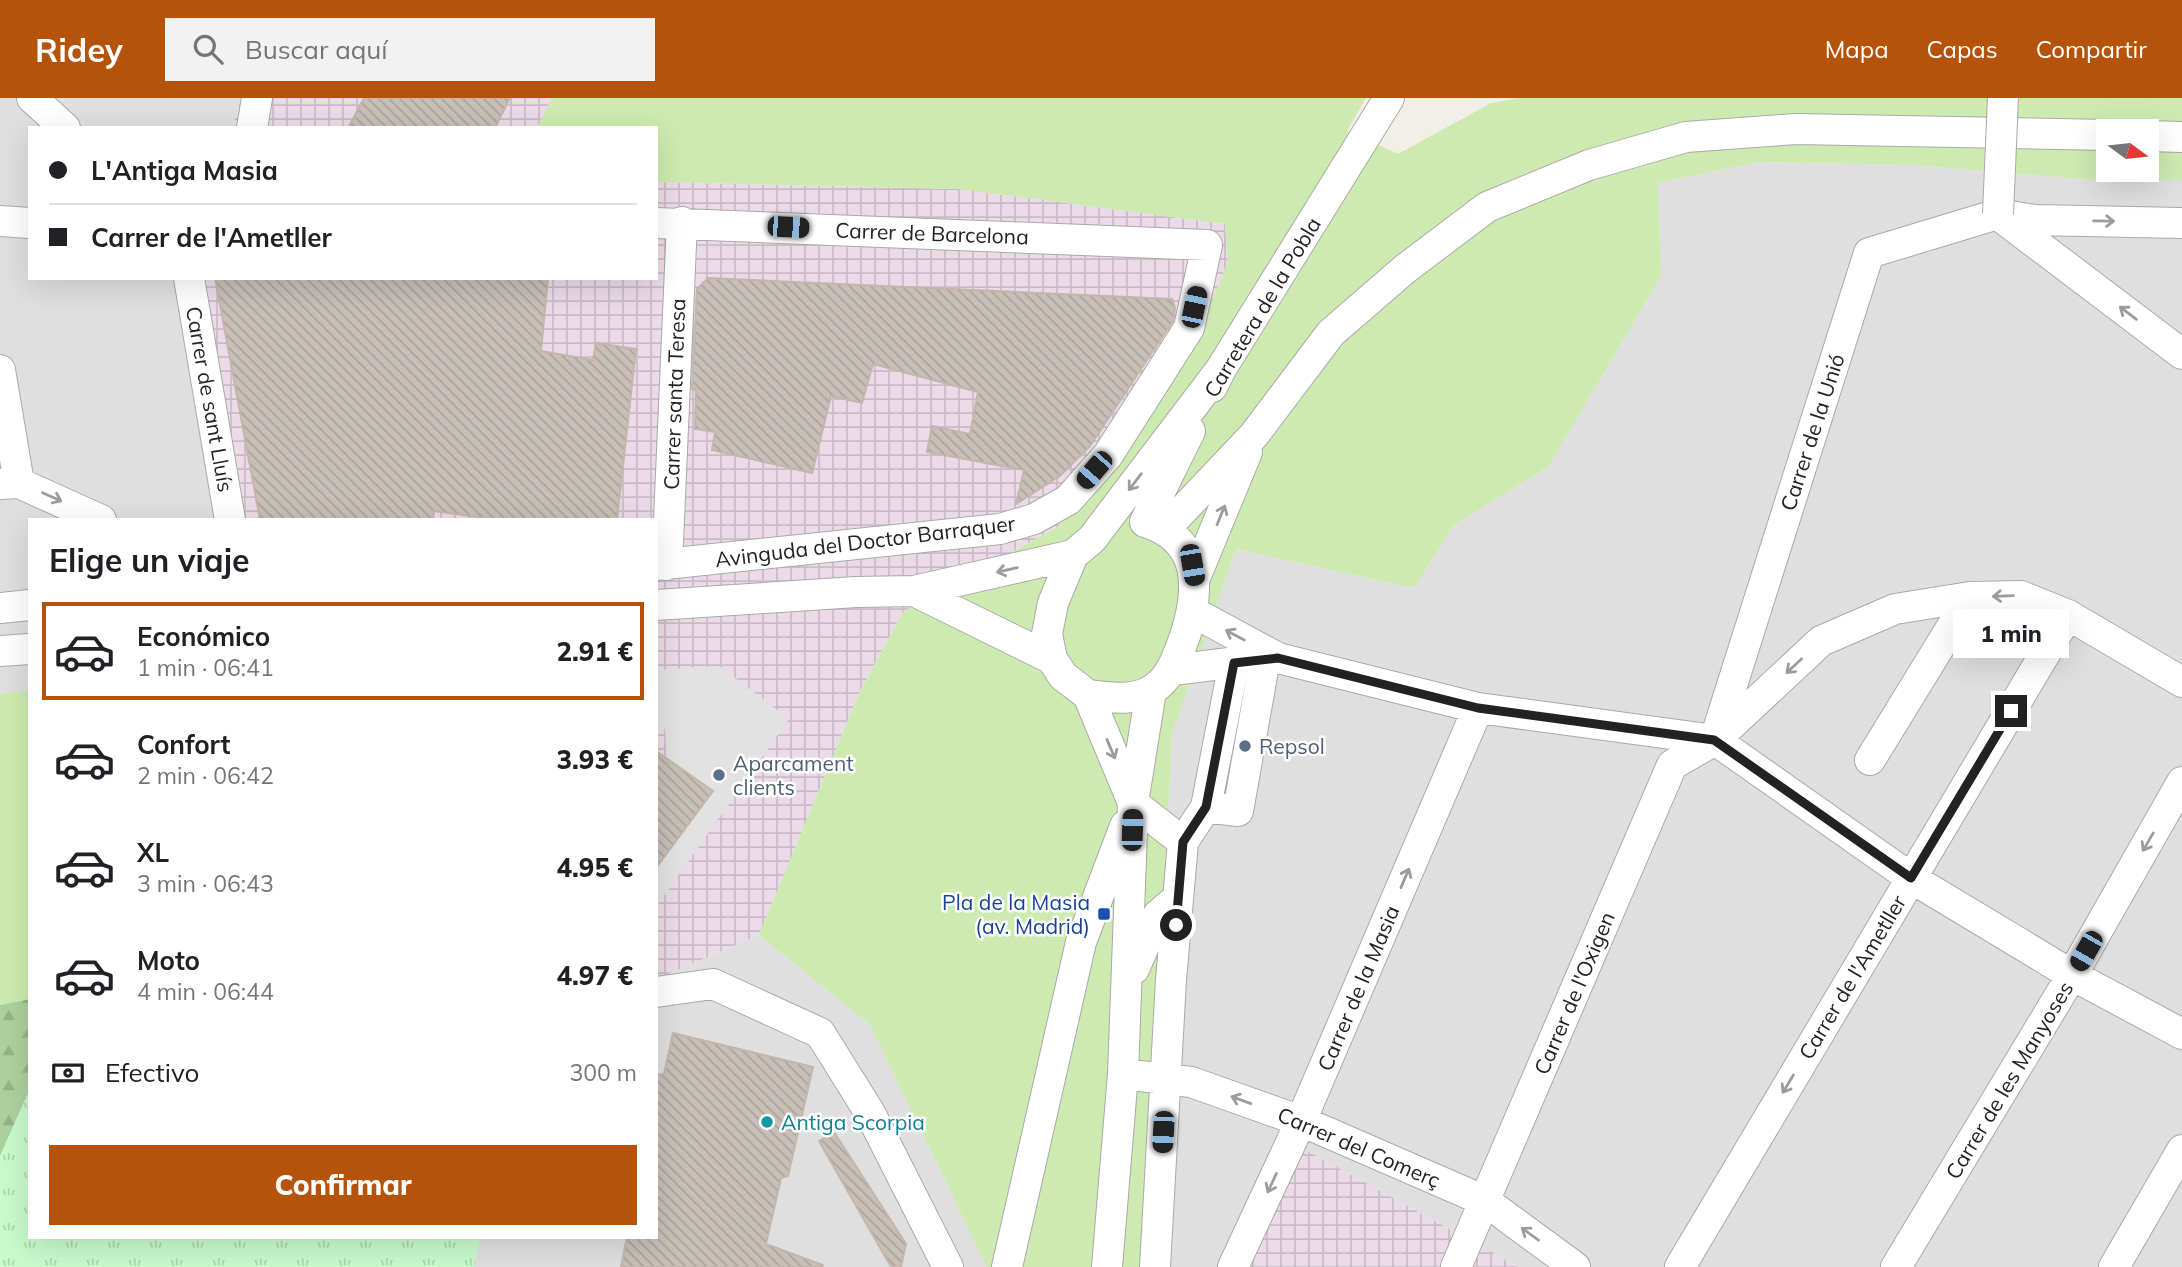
<!DOCTYPE html>
<html lang="es">
<meta charset="utf-8">
<style>
:root{--surface:#fff;--page:#f2f2f2;--text:#202124;--muted:#757577;--line:#e0e0e0;--accent:#b45309}
body{margin:0;font-family:Mulish,sans-serif;background:var(--page);color:var(--text);height:100vh;display:flex;flex-direction:column;font-size:26px;white-space:nowrap}
*{box-sizing:border-box;margin:0}
p{font-size:23px;color:var(--muted)}
.icon{flex:none;width:38px;height:38px;fill:none;stroke:currentColor;stroke-width:2;stroke-linecap:round;stroke-linejoin:round}
.map{position:relative;flex:1;overflow:hidden}
.details{position:absolute;left:28px;top:420px;width:630px;height:721px;display:flex;flex-direction:column;background:var(--surface);border-radius:0px;box-shadow:0 7px 28px #0002}
.details>*{flex:none}
.guide{position:absolute;left:28px;top:28px;width:630px;height:154px;border-radius:0px;box-shadow:0 7px 28px #0002;display:grid;align-content:center;height:154px;padding:0 21px;background:var(--surface)}
.needle{width:46px;rotate:105deg}
.tools{position:absolute;left:2096px;top:21px;display:grid;gap:14px}
.tools a{display:grid;place-items:center;width:63px;height:63px;border-radius:0px;background:var(--surface);box-shadow:0 7px 28px #0002;font-size:35px}
.end{position:absolute;width:32px;height:32px;margin:-16px;border:9px solid #222;background:#fff;box-shadow:0 0 0 4px #fff}
.from{border-radius:50%}
.bubble{position:absolute;height:49px;border-radius:0px;background:var(--surface);box-shadow:0 7px 28px #0002;font-size:23px;font-weight:800;line-height:49px;text-align:center}
.car{position:absolute;width:21px;height:42px;margin:-21px -10px;border-radius:9px;box-shadow:0 0 5px 2px #0007;background:linear-gradient(#222 24%,#8ab4d8 0 40%,#222 0 76%,#8ab4d8 0 86%,#222 0)}
.guide b{display:flex;align-items:center;gap:24px;height:66px;font-size:26px}
.guide b+b{border-top:2px solid var(--line)}
.guide i{width:18px;height:18px;background:var(--text)}
ul{padding:0;list-style:none}
li{display:flex;align-items:center;gap:21px;height:98px;margin:0 14px 10px;padding:0 7px;border:4px solid transparent;border-radius:0px}
li div{flex:1}
li b{display:block;font-size:26px}
li em{font-style:normal;font-weight:800}
li.on{border-color:var(--accent)}
li>.icon{width:63px;height:63px;stroke-width:1.5}
h2{padding:0 21px;font-size:32px;line-height:84px}
.pay{display:flex;align-items:center;gap:18px;height:77px;padding:0 21px;font-size:26px}
.pay p{margin-inline-start:auto}
.primary-button{display:flex;gap:14px;margin-top:auto;padding:14px 21px}
.primary-button a{flex:1;height:80px;border-radius:0px;background:var(--accent);color:#fff;font-size:28px;font-weight:800;line-height:80px;text-align:center}
header{display:flex;align-items:center;gap:42px;box-sizing:border-box;height:98px;padding:0 35px;background:var(--accent);color:#fff}
header strong{font-size:33px}
nav{display:flex;gap:38px;margin-inline-start:auto;font-size:24px}
.search{width:490px;height:63px;background:var(--page);display:flex;align-items:center;gap:18px;box-sizing:border-box;padding:0 24px;border-radius:0px;color:var(--muted);font-size:26px}
.map>svg:first-child{display:block}
.residential{fill:#e0dfdf}
.industrial{fill:url(#industrial-grid)}
.grass{fill:#cdebb0;fill-rule:evenodd}
.forest{fill:url(#forest-firs)}
.park{fill:url(#park-tufts)}
.parking{fill:#e2e2e2}
.building{fill:url(#building-back-hatch);stroke:#c4b6ab;stroke-width:2}
.lines{fill:none;stroke-linecap:round;stroke-linejoin:round}
.minor-casing{stroke:#a9a9a9;stroke-width:32}
.minor{stroke:#fff;stroke-width:30}
.minor-bridge-casing{stroke:#a9a9a9;stroke-width:32;stroke-linecap:butt}
.minor-bridge{stroke:#fff;stroke-width:30}
.oneway{stroke:#9c9c9c}
.route{stroke:#222;stroke-width:9}
.service-dot{fill:#5c6f8a;stroke:#fff;stroke-width:2.5}
.transit-dot{fill:#1a4fb4;stroke:#fff;stroke-width:2.5}
.culture-dot{fill:#0f9aa8;stroke:#fff;stroke-width:2.5}
.labels{text-anchor:middle;dominant-baseline:central;stroke-width:5;stroke-linejoin:round;paint-order:stroke}
.street-label{font-size:21px;fill:#222;stroke:#fff}
.service-label{font-size:21px;fill:#4e5e75;stroke:#fff;text-anchor:start}
.transit-label{font-size:21px;fill:#164399;stroke:#fff;text-anchor:end}
.culture-label{font-size:21px;fill:#0d838f;stroke:#fff;text-anchor:start}
</style>
<header>
<strong>Ridey</strong>
<div class="search"><svg class="icon" aria-label="search" viewBox="0 0 24 24"><circle cx="10" cy="10" r="6"/><path d="M15 15l6 6"/></svg>Buscar aquí</div>
<nav><a>Mapa</a><a>Capas</a><a>Compartir</a></nav>
</header>
<div class="map">
<svg width="2182" height="1169" viewBox="0 0 2182 1169">
<defs>
<pattern id="industrial-grid" width="8" height="8" patternUnits="userSpaceOnUse" patternTransform="scale(1.75)"><rect width="8" height="8" fill="#ebdbe8"/><path d="M0 4h8M4 0v8" fill="none" stroke="#c9bcc7"/></pattern>
<pattern id="forest-firs" width="22" height="20" patternUnits="userSpaceOnUse" patternTransform="scale(1.75)"><rect width="22" height="20" fill="#add19e"/><path d="M5 1l3.5 6h-7zM16 11l3.5 6h-7z" fill="#95b388"/></pattern>
<pattern id="park-tufts" width="24" height="20" patternUnits="userSpaceOnUse" patternTransform="scale(1.75)"><rect width="24" height="20" fill="#c8facc"/><path d="M3 7l-1-3M5 7V3M7 7l1-3M15 17l-1-3M17 17v-4M19 17l1-3" fill="none" stroke="#acd6af"/></pattern>
<pattern id="building-back-hatch" width="6" height="6" patternUnits="userSpaceOnUse" patternTransform="scale(1.75)"><rect width="6" height="6" fill="#c7bfb8"/><path d="M-1 5l2 2M0 0l6 6M5-1l2 2" fill="none" stroke="#aba49e"/></pattern>
</defs>
<rect width="100%" height="100%" fill="#f2efe9"/>
<path class="residential" d="M0 0H241L232 30H30V180H204L227 422H30V592L0 596Z
M1758 64 1913 67 2094 82H2182V1169H1519L1304 1051 1247 1169H1145L1172 636 1236 451 1414 490 1453 428 1549 368 1661 178 1658 85Z
M759 837 870 927 987 1169H0V1058L30 991V1139H656V881Z"/>
<path class="industrial" d="M241 0H552L537 30H232Z
M656 84 958 91 1225 126 1228 164 1197 239 1059 428 903 514 860 593 759 837 656 881V422H227L204 180H656Z
M1304 1051 1519 1169H1247Z"/>
<path class="grass" d="M552 0H1366L1347 33 1398 56 1491 5 1520 0H2182V82H2094L1913 67 1758 64 1658 85 1661 178 1549 368 1453 428 1414 490 1236 451 1172 636 1145 1169H987L870 927 759 837 860 593 903 514 1059 428 1197 239 1228 164 1225 126 958 91 656 84V30H537ZM2109 33H2147V72H2109Z
M30 592V901L0 907V596Z"/>
<path class="forest" d="M30 901V991L0 1058V907Z"/>
<path class="park" d="M30 991V1139H480L474 1169H0V1058Z"/>
<path class="parking" d="M719 568 789 621 656 809V770L712 693 667 660 665 631H656V572Z"/>
<path class="building" d="M364 0H510L495 30H348Z
M215 180H548L541 253 593 262 596 245 636 251 617 422H498L434 413 433 422H260Z
M708 180 1172 201 1175 210 1173 223 1090 348 1060 378 1016 406 1024 372 927 354 932 328 970 336 978 294 873 266 862 305 831 298 812 375 712 352 715 334 695 331 696 292 692 291 697 191Z
M656 653 713 693 656 770Z
M673 935 813 969 788 1078 781 1080 766 1146 823 1167 822 1169H621L627 1139H656V977L664 976Z
M834 1034 906 1146 901 1169H891L819 1043Z"/>
<g class="lines">
<g class="minor-casing">
<path id="minor" d="M32 0 65 30
M252 30 257 0
M2147 38 2182 39
M2001 119 2182 256
M0 123 30 125
M656 125 1207 147 1189 230 1108 357 1068 402 1034 421 1000 431 656 467
M189 180 230 422
M0 272 19 385
M1212 289 1221 271 1389 0
M0 386 19 385 101 422
M1145 424 1190 333
M1165 431 1254 337 1331 235 1405 171 1487 109 1589 67 1686 39 1796 31 2109 37
M667 467 682 124
M1195 480 1247 354
M914 493 1052 561
M656 507 856 494 914 493 1073 457
M0 510 30 507
M1193 514 1278 560 1478 610 1715 642 1911 780 2072 877 2182 936
M0 553 30 551
M1173 572 1253 562
M1088 597C1108 599 1133 604 1152 592 1172 579 1177 559 1185 538 1200 492 1202 443 1148 425
M1715 641 1869 155 1998 116 2035 122 2182 125
M1870 662 1970 499
M1206 709 1238 713 1265 561
M1183 744 1133 705 1088 597 1063 578 1052 561 1047 536 1053 505 1073 457 1092 441 1221 271
M1134 871 1158 817 1178 800
M656 894 713 886 820 935 870 1015 948 1169
M1123 976 1191 984 1301 1023 1485 1103 1575 1169
M1007 1169 1081 844 1125 728
M1107 1169 1123 976 1133 705 1151 593
M1155 1169 1171 882 1183 744 1206 709 1234 565
M1233 1169 1301 1023 1478 610
M1456 1169 1672 667 1715 642 1821 543 1895 511 1970 499 2021 498 2068 517 2182 584
M1680 1169 2068 517
M1896 1169 2072 877 2182 684
M2114 1169 2182 1052"/>
</g>
<use href="#minor" class="minor"/>
<g class="minor-bridge-casing">
<path id="minor-bridge" d="M1998 116 2003 0"/>
</g>
<use href="#minor-bridge" class="minor-bridge"/>
</g>
<defs><path id="oneway-shaft" d="M-6 0H5M1.5-3L5.5 0L1.5 3" fill="none" stroke-width="1.6" stroke-linecap="round" stroke-linejoin="round" transform="scale(1.75)"/></defs>
<g class="oneway">
<use href="#oneway-shaft" transform="translate(2104 123) rotate(1)"/>
<use href="#oneway-shaft" transform="translate(2128 215) rotate(-143)"/>
<use href="#oneway-shaft" transform="translate(1135 384) rotate(127)"/>
<use href="#oneway-shaft" transform="translate(52 399) rotate(24)"/>
<use href="#oneway-shaft" transform="translate(1221 417) rotate(-68)"/>
<use href="#oneway-shaft" transform="translate(1007 472) rotate(167)"/>
<use href="#oneway-shaft" transform="translate(2003 498) rotate(178)"/>
<use href="#oneway-shaft" transform="translate(1235 537) rotate(-152)"/>
<use href="#oneway-shaft" transform="translate(1794 568) rotate(137)"/>
<use href="#oneway-shaft" transform="translate(1111 651) rotate(67)"/>
<use href="#oneway-shaft" transform="translate(2148 744) rotate(120)"/>
<use href="#oneway-shaft" transform="translate(1405 780) rotate(-67)"/>
<use href="#oneway-shaft" transform="translate(1788 986) rotate(121)"/>
<use href="#oneway-shaft" transform="translate(1241 1002) rotate(-160)"/>
<use href="#oneway-shaft" transform="translate(1272 1085) rotate(115)"/>
<use href="#oneway-shaft" transform="translate(1530 1136) rotate(-144)"/>
</g>
<g class="lines">
<path class="route" d="M1176 827 1183 744 1206 709 1234 565 1278 560 1478 610 1714 642 1911 780 2011 613"/>
</g>
<g class="service-dot">
<circle cx="1245" cy="648" r="7"/>
<circle cx="719" cy="677" r="7"/>
</g>
<rect class="transit-dot" x="1097" y="809" width="14" height="14" rx="3.5"/>
<circle class="culture-dot" cx="767" cy="1024" r="7"/>
<g class="labels">
<g class="street-label">
<text transform="translate(932 135) rotate(2)">Carrer de Barcelona</text>
<text transform="translate(1262 209) rotate(-59)">Carretera de la Pobla</text>
<text transform="translate(674 296) rotate(-88)">Carrer santa Teresa</text>
<text transform="translate(210 301) rotate(80)">Carrer de sant Lluís</text>
<text transform="translate(1812 334) rotate(-72)">Carrer de la Unió</text>
<text transform="translate(865 443) rotate(-7)">Avinguda del Doctor Barraquer</text>
<text transform="translate(1852 879) rotate(-59)">Carrer de l'Ametller</text>
<text transform="translate(1358 890) rotate(-67)">Carrer de la Masia</text>
<text transform="translate(1574 895) rotate(-67)">Carrer de l'Oxigen</text>
<text transform="translate(2009 982) rotate(-59)">Carrer de les Manyoses</text>
<text transform="translate(1359 1049) rotate(23)">Carrer del Comerç</text>
</g>
<g class="service-label">
<text x="1259" y="648">Repsol</text>
<text x="733" y="665">Aparcament<tspan x="733" dy="24">clients</tspan></text>
</g>
<g class="transit-label">
<text x="1090" y="804">Pla de la Masia<tspan x="1090" dy="24">(av. Madrid)</tspan></text>
</g>
<g class="culture-label">
<text x="781" y="1024">Antiga Scorpia</text>
</g>
</g>
</svg>
<div class="tools">
<a><svg class="needle" viewBox="-14 -14 28 28"><path d="M0-13l5 13h-10z" fill="#e53935"/><path d="M0 13l5-13h-10z" fill="#757577"/></svg></a>
</div>
<i class="end from" style="left:1176px;top:827px"></i>
<i class="end" style="left:2011px;top:613px"></i>
<div class="bubble" style="left:1953px;top:511px;width:116px">1 min</div>
<i class="car" style="left:788px;top:129px;rotate:93deg"></i>
<i class="car" style="left:1194px;top:209px;rotate:12deg"></i>
<i class="car" style="left:1094px;top:372px;rotate:221deg"></i>
<i class="car" style="left:1192px;top:467px;rotate:170deg"></i>
<i class="car" style="left:1132px;top:732px;rotate:2deg"></i>
<i class="car" style="left:2086px;top:853px;rotate:210deg"></i>
<i class="car" style="left:1163px;top:1034px;rotate:183deg"></i>
<div class="guide">
<b><i class="from"></i>L'Antiga Masia</b>
<b><i></i>Carrer de l'Ametller</b>
</div>
<section class="details">
<h2>Elige un viaje</h2>
<ul>
<li class="on"><svg class="icon" aria-label="car" viewBox="0 0 24 24"><path d="M5 17H2v-5l4-1 3-4h7l3 4 3 1v5h-3M9 17h6M6 11h13"/><circle cx="7" cy="17" r="2"/><circle cx="17" cy="17" r="2"/></svg><div><b>Económico</b><p>1 min · 06:41</p></div><em>2.91 €</em></li>
<li><svg class="icon" aria-label="car" viewBox="0 0 24 24"><path d="M5 17H2v-5l4-1 3-4h7l3 4 3 1v5h-3M9 17h6M6 11h13"/><circle cx="7" cy="17" r="2"/><circle cx="17" cy="17" r="2"/></svg><div><b>Confort</b><p>2 min · 06:42</p></div><em>3.93 €</em></li>
<li><svg class="icon" aria-label="car" viewBox="0 0 24 24"><path d="M5 17H2v-5l4-1 3-4h7l3 4 3 1v5h-3M9 17h6M6 11h13"/><circle cx="7" cy="17" r="2"/><circle cx="17" cy="17" r="2"/></svg><div><b>XL</b><p>3 min · 06:43</p></div><em>4.95 €</em></li>
<li><svg class="icon" aria-label="car" viewBox="0 0 24 24"><path d="M5 17H2v-5l4-1 3-4h7l3 4 3 1v5h-3M9 17h6M6 11h13"/><circle cx="7" cy="17" r="2"/><circle cx="17" cy="17" r="2"/></svg><div><b>Moto</b><p>4 min · 06:44</p></div><em>4.97 €</em></li>
</ul>
<div class="pay"><svg class="icon" aria-label="cash" viewBox="0 0 24 24"><path d="M3 7h18v10H3z"/><circle cx="12" cy="12" r="2"/></svg>Efectivo<p>300 m</p></div>
<div class="primary-button"><a>Confirmar</a></div>
</section>
</div>
